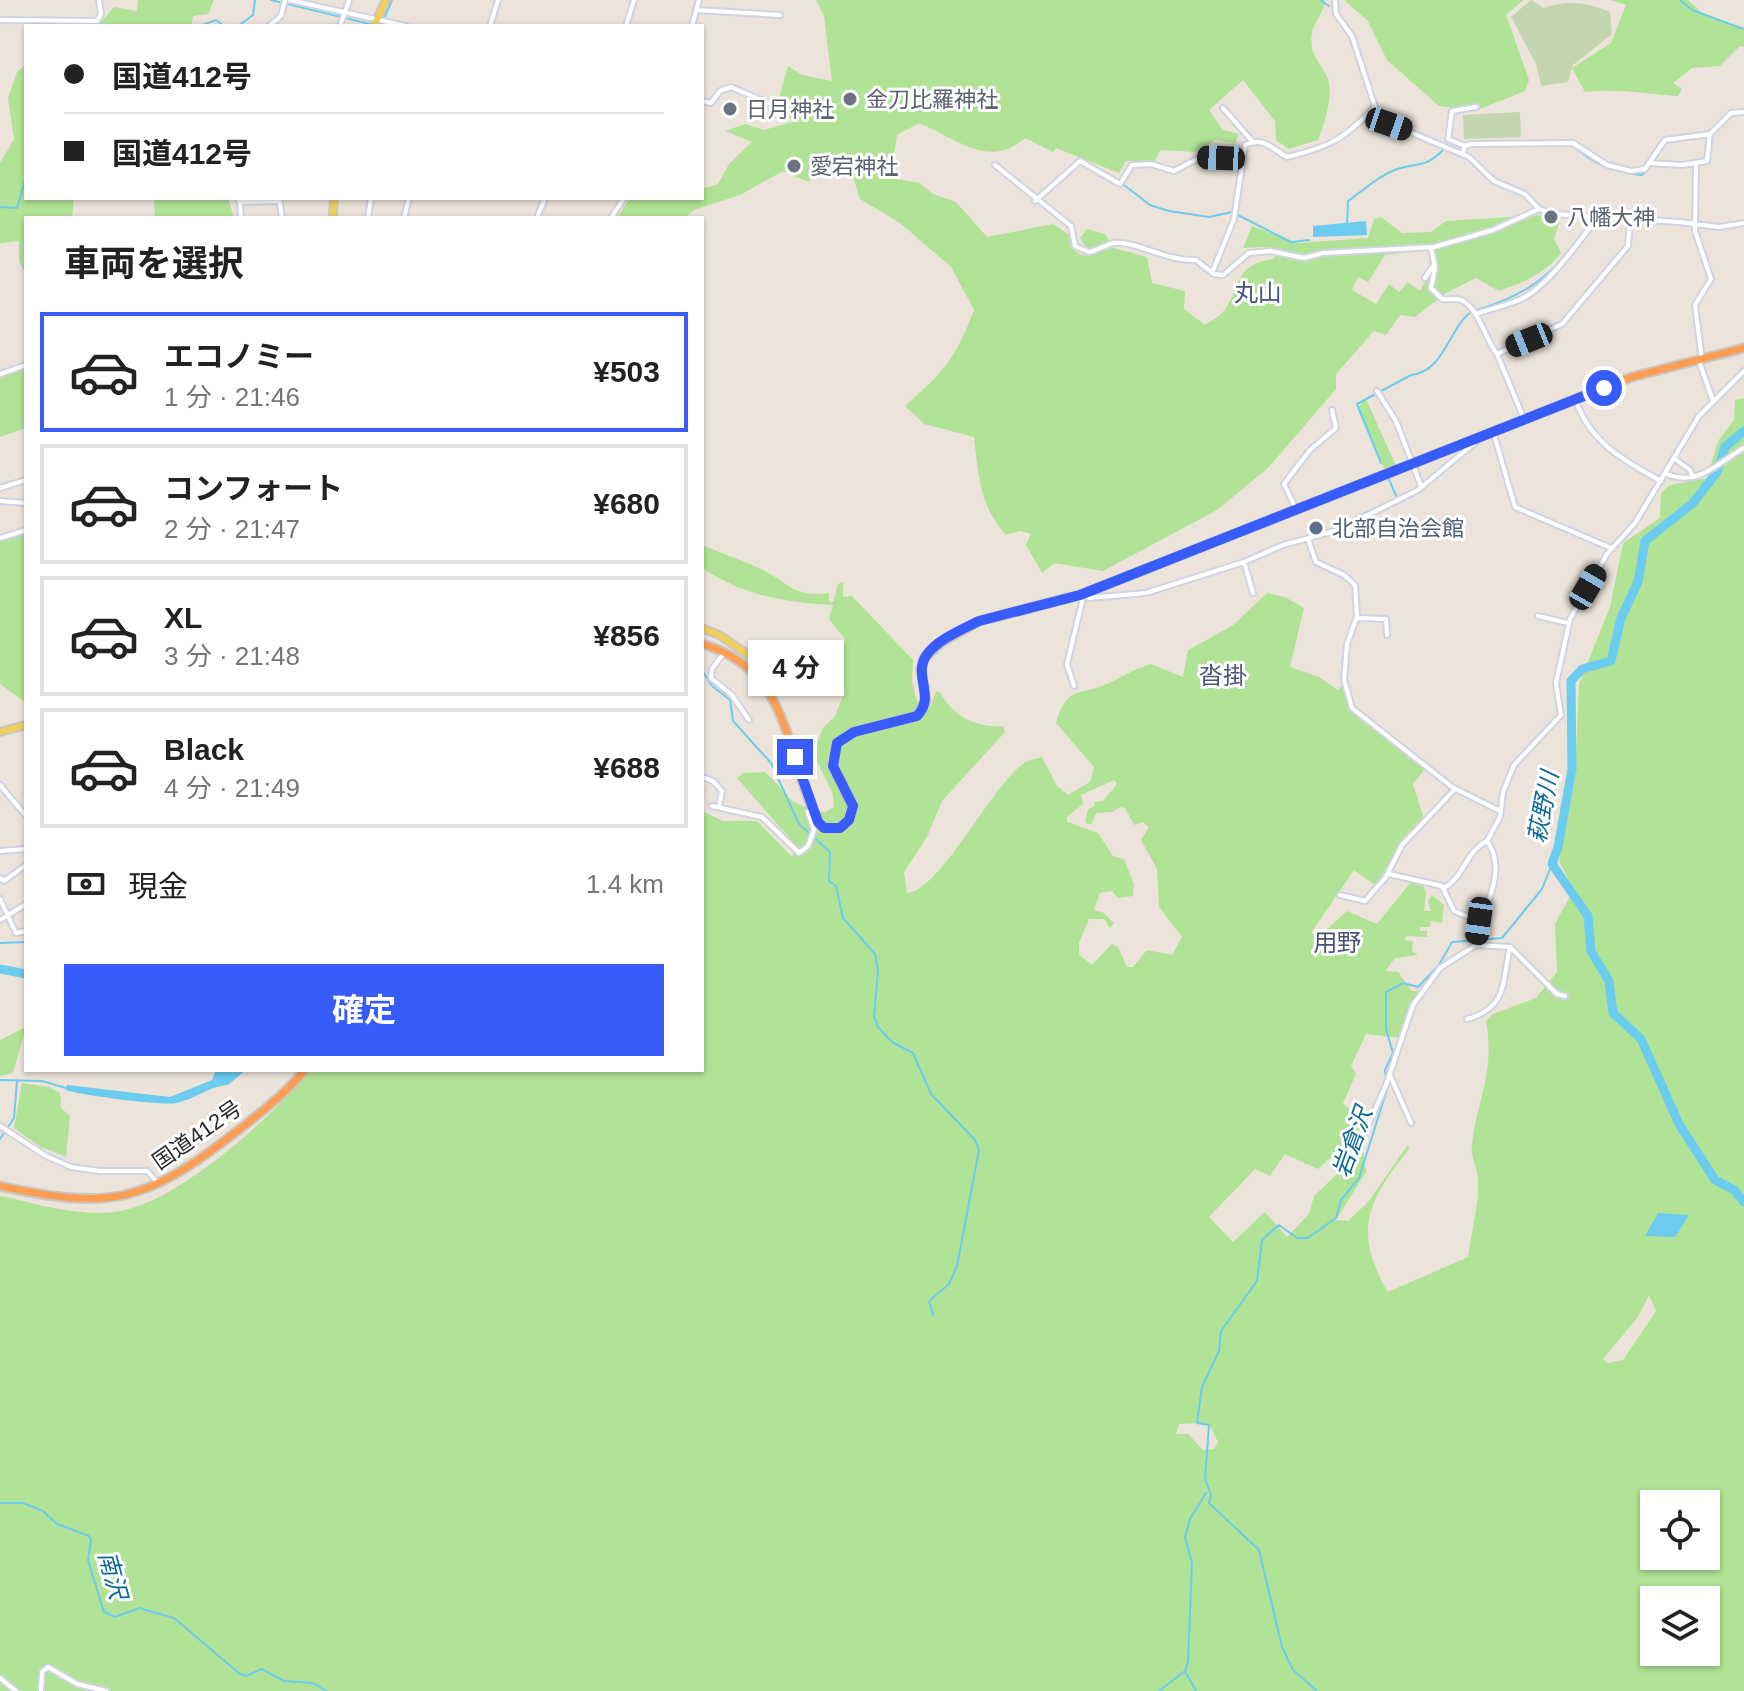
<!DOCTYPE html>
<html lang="ja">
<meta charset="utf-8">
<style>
:root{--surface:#fff;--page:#f2f2f2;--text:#222;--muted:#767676;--line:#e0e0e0;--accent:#385bfb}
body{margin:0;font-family:Helvetica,"Noto Sans JP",sans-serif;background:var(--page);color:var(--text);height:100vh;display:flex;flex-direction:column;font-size:30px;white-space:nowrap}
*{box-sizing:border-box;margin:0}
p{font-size:26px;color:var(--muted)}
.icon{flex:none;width:44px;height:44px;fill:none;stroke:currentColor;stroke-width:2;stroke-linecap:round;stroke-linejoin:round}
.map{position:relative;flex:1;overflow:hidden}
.side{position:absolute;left:24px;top:216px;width:680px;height:856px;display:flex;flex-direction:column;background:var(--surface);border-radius:0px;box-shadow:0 2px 6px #0004}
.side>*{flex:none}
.top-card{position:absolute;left:24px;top:24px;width:680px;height:176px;border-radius:0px;box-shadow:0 2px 6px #0004;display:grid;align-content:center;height:176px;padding:0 40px;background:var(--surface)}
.tools{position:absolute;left:1640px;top:1490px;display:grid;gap:16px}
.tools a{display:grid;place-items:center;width:80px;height:80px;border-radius:0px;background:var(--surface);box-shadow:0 2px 6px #0004;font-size:40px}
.end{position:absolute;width:36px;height:36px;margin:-18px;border:10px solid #385bfb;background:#fff;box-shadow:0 0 0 4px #fff}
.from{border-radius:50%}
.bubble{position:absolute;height:56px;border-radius:0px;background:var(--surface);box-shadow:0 2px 6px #0004;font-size:26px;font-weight:700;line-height:56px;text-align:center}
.car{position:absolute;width:24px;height:48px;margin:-24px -12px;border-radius:10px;box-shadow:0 0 6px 2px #0007;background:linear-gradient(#222 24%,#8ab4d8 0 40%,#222 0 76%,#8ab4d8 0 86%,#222 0)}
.top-card b{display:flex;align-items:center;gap:28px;height:76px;font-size:30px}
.top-card b+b{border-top:2px solid var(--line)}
.top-card i{width:20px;height:20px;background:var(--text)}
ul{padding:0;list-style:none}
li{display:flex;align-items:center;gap:24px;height:120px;margin:0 16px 12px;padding:0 24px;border:4px solid var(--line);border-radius:0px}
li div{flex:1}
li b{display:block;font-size:30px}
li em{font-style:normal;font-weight:700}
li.current{border-color:var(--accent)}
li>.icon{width:72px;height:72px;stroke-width:1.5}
h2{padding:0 40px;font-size:36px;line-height:96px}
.pay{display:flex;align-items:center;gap:20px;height:88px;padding:0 40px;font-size:30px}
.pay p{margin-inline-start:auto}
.action{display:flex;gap:16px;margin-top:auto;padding:16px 40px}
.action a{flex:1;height:92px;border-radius:0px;background:var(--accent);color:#fff;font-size:32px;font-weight:700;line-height:92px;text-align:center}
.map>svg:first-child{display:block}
.green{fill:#b0e396;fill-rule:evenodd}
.cemetery{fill:#c3d6b1}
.water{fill:#6cccef}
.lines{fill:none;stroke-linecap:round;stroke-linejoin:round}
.stream{stroke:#6cccef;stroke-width:2}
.river{stroke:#6cccef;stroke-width:9}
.street-casing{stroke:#d0d3e2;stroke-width:8}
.primary-casing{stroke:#c7c7c7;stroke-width:10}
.highway-casing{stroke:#c7c7c7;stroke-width:11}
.street{stroke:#fff;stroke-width:4}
.primary{stroke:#f2cf59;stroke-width:6}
.highway{stroke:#ff9e52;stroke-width:7}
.route{stroke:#385bfb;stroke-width:10}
.worship-dot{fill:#6b7280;stroke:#fff;stroke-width:3}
.service-dot{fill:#5c6f8a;stroke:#fff;stroke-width:3}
.labels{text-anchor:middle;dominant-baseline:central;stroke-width:6;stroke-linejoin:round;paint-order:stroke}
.worship-label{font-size:22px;fill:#5b616d;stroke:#fff;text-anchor:start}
.service-label{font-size:22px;fill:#4e5e75;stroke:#fff;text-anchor:start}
.street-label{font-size:22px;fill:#292929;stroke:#fff}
.neighbourhood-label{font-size:24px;fill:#49527a;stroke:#fff}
.water-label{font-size:24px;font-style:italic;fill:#0c689a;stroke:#fff}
</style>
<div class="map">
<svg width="1744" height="1691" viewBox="0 0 1744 1691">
<rect width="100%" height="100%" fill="#ece4da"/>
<path class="green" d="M138 0H214L208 14 193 16 191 26H98L114 7 137 11Z
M816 0H1325C1323 18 1308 24 1312 48 1314 60 1327 71 1329 83 1332 102 1324 124 1318 140L1289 149 1276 140 1275 121 1243 80 1209 110 1223 130 1239 134 1235 143 1216 140 1194 152 1160 150 1155 161H1126L1119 173 1056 148 1053 152 1025 138C989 170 956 138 919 123L897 135 890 178 920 183 933 194 956 202 987 237 1053 224 1068 234 1071 248 1082 256 1087 248 1080 238 1087 229 1105 234 1114 248 1147 257 1152 283 1185 291 1184 309 1205 325C1210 322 1217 318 1222 313 1243 290 1230 265 1274 259L1276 252 1265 247 1243 248 1252 226 1298 243 1368 238 1374 219 1381 217 1402 233 1431 232 1446 221 1542 215 1560 221 1554 239 1561 253C1543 275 1524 282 1499 291L1476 278 1446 293 1415 317 1400 315 1386 335 1374 331 1336 374V389L1269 467 1217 510 1103 571 1054 563 1042 573 1026 545 1031 534 1020 531 1006 535C980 507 978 474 974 437L924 424 905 406C944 372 955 359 974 310L951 267 900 223 860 199 850 167 826 164 808 182 783 171 740 195 694 210 684 218H617L630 198H702V189L718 184 729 164 752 142 725 131 745 124 764 130 792 122 779 98 788 66 802 75 832 81 824 16ZM1429 250 1433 268 1420 291 1408 282 1399 292 1389 284 1376 304 1352 290 1358 277 1368 282 1385 255Z
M1344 0H1523L1506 15 1529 80 1525 91 1477 110 1439 106 1387 60 1368 21Z
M1611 0H1688L1703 14 1744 29V47L1740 46 1720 66 1692 68 1673 83 1682 89 1678 96C1646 94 1616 88 1585 92L1572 68 1611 43 1626 5Z
M26 64V198H74L72 218H26V275L19 261V241L0 243V163L14 139 8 98 17 72Z
M154 198H228L234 218H155Z
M26 359V428L0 437V375L12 374Z
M1744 398V1691H0V1196C38 1204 82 1218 121 1211 181 1200 273 1116 311 1070H702V811L723 821H757L791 856 799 849 737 778 743 773 765 772C793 798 783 803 825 812L834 807 833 794 814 755 822 729 835 716 845 691 836 664 845 639 829 619 833 605C785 603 743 595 702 568V545C721 553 742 560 761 569 790 583 793 598 829 593V602H833L838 584 843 582V597L852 596 913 660 912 682 917 701 931 706 936 691 940 692C952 716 976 728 1003 726L1005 732 942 801 927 837 904 872 907 893C942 889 990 787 1024 763 1028 760 1036 759 1042 757L1057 786 1068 795 1090 782 1094 767 1056 723C1068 683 1081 697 1109 683 1123 676 1135 669 1151 664L1183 677 1188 650 1232 626 1267 593 1285 597 1304 608 1290 667 1319 677 1338 690 1342 685 1350 709 1425 769 1413 784 1424 819 1401 843 1376 886 1354 870 1311 933 1317 938 1347 911 1377 924 1411 882 1421 881 1426 892 1424 911H1431L1428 901 1432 895 1444 905 1442 923 1431 921 1430 927H1420V931H1427V937L1406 936 1404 940 1413 941 1412 951 1418 955 1395 958 1385 971 1398 972 1412 991H1422L1408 1012 1401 1038 1366 1034 1351 1066 1356 1074 1343 1103 1362 1123 1358 1133 1318 1169 1285 1154 1270 1176 1255 1169 1209 1217 1233 1242 1265 1212 1287 1237 1309 1214 1314 1196 1363 1149 1366 1172 1336 1220 1348 1221 1369 1201 1407 1146 1410 1148C1368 1200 1352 1231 1388 1292L1468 1257C1471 1233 1479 1206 1478 1181 1478 1169 1470 1157 1472 1144 1478 1095 1495 1074 1486 1021L1493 1014 1536 998 1557 972 1555 924 1574 889 1559 861 1575 779 1579 684 1610 607 1623 543 1660 518 1661 493 1670 485 1707 478 1718 441 1734 420 1735 400ZM1114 780 1117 784 1103 801 1094 802 1095 806 1088 809 1085 821 1087 824H1092L1096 813 1113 812 1120 807 1125 808 1134 825 1143 822 1149 827 1141 840 1157 869 1159 907 1182 937 1172 955 1147 950 1133 967H1127L1118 947 1112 944 1092 965 1079 955V943L1089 919H1104L1110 928 1114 923 1104 913 1094 910 1100 893 1112 891 1118 898 1133 896 1134 884 1124 859 1113 856 1098 833 1067 822V817L1083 804 1081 795ZM1649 1295 1656 1311 1623 1360 1607 1363 1603 1359 1638 1317ZM1199 1423 1209 1424 1218 1442 1214 1449 1203 1450 1188 1434H1176L1179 1424ZM1654 1504H1706V1556H1654ZM1654 1600H1706V1652H1654Z
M1366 399 1396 466 1385 470 1357 408Z
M26 534V703L0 684V542Z
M26 1027 13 1073 0 1076V1040Z
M22 1083 49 1087 60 1093 61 1108 70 1116 66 1157 39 1146 14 1128Z"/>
<path class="cemetery" d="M1531 0 1544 8C1566 0 1587 2 1610 12L1612 34 1573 65 1568 82 1541 86 1536 64 1511 17Z
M1520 112 1521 137 1464 139 1463 115Z"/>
<path class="water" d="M1366 221 1367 235 1313 237V226Z
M216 1070H246L228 1085C209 1086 196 1099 176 1103 164 1106 78 1095 66 1090L67 1085 170 1097 212 1080Z
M1658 1213 1689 1215 1675 1237 1645 1236Z"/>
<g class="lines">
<path class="stream" d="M271 0 370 24
M1320 0 1329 6
M1680 0 1692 10 1744 29
M385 16 392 0
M200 26 216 20 224 26
M238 26 253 15 255 0
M1480 146H1575C1591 164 1618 173 1642 175L1652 165
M1124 185 1150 205 1169 211 1209 217 1232 212 1291 242 1309 240
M0 207 17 208 26 177
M1347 224 1348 201C1364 190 1378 176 1397 169 1418 162 1424 169 1443 150
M1477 310C1523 296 1552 277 1579 237
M1381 463 1357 404 1411 375C1444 372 1449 328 1471 312
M1388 477 1397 498
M1324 532 1391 501
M702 670 712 686 730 700 733 721 771 763 799 824 830 852 829 881 836 886 843 918 875 954 878 971 874 1016 878 1027 892 1042 913 1053 931 1094 975 1140 979 1150 957 1266 949 1284 929 1301 933 1315
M0 943 26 942
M1386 1078 1385 1070 1393 1053 1386 1029V992L1403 983 1418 987 1439 965 1452 942 1502 938 1542 889 1552 864
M0 1080 42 1081 66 1088
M0 1139 14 1118 17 1081
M0 1503H23L43 1511 57 1524 89 1536 91 1540 88 1560 104 1612 115 1617 139 1608 174 1618 240 1674 246 1676 262 1669 284 1681 313 1683 326 1691
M1185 1671 1196 1691
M1159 1691 1185 1671 1188 1662 1192 1563 1185 1537 1190 1519 1206 1493
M1317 1691 1293 1670 1282 1647 1259 1550 1209 1503 1211 1495 1205 1479 1209 1425 1197 1423 1202 1387 1219 1351 1221 1331 1257 1281 1262 1240 1279 1225 1297 1238H1308L1336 1218 1341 1200 1359 1178 1389 1083"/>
<path class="river" d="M1744 431 1725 447 1717 472 1693 503 1645 541 1638 582 1621 618 1611 661 1582 669 1571 681 1572 769 1558 847 1552 864 1588 916 1591 951 1609 981 1613 1013 1641 1039 1679 1124 1715 1180 1734 1190 1744 1202
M0 969 26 974"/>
<g class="street-casing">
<path id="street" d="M290 0 406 26
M1335 0 1336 14 1352 36 1379 119 1469 157 1494 181 1525 194 1539 209 1553 214 1679 222 1719 227 1744 223
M696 10 780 15
M0 20 97 21 101 14 99 0
M269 26 281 16 285 0
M340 26 349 0
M490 26 498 0
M626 26 634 0
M692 26 699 0
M702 101 711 103 720 91 731 87 775 106
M1223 108 1252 141
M1465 146 1448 139 1452 111 1476 107
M1462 154 1465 146 1471 144 1573 143 1607 165 1631 171 1645 169 1665 140 1710 134 1731 113 1744 112
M1650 163 1682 165 1707 161 1710 134
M1696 164 1695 231 1711 279 1695 305 1702 360
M995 165 1071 226 1075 246 1089 252C1098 250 1106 245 1114 243 1134 240 1168 262 1196 260L1214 274 1223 275 1249 253 1270 251 1304 258 1323 253 1434 247 1493 230 1539 209
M238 198 240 202 279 201
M279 198 282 218
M1035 201 1080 161 1120 184 1132 165 1151 164 1174 171 1201 157 1241 158
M240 202 241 218
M368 218 371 198
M404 218 409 198
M537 218 545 198
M611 218 624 198
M1431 247 1435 268 1431 288 1442 299C1448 300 1456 298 1461 300 1479 308 1485 339 1497 354
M1212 273 1234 219 1245 145C1264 136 1272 149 1287 157 1329 147 1344 139 1374 108
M1425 278 1434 265
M1476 314C1490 309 1505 306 1519 300 1546 289 1579 242 1597 218
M1699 361 1713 401
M0 374 26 365
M1377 391 1396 421 1421 486
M1576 401C1590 442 1624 461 1661 481
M1524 419 1497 354 1562 324 1628 246 1630 219
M1493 431 1515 507 1611 548
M1675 459 1690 470 1693 477
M1666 474C1699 487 1717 463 1744 448
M0 488 26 480
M0 501 26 503
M1296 509 1284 484 1310 450 1336 428 1332 410
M0 538 26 530
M1308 539 1316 562 1344 575 1355 585 1357 616 1347 644 1344 680 1352 708 1452 787 1498 810
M1244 562 1253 593
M1538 616 1568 623
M1357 618 1386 619 1387 635
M723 654 712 669 711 678 731 694 749 720
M1074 686 1067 664 1082 602 1080 595 1089 598 1146 593 1244 562 1283 545 1338 530 1418 490 1477 441
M702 777 713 781 722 791 719 806
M0 785 26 816
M712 806 762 817 799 853 808 846 814 830 808 812
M0 851 26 849
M1389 874 1442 886 1454 911 1479 921
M0 878 4 881 26 865
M1444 888C1465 876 1465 852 1487 841
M1340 895 1365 901 1386 877 1402 845 1455 789
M0 899 16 933 26 931
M0 920 26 904
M1565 996 1557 994 1510 947 1476 945C1480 910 1510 873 1487 841L1500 817 1503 792 1514 765 1561 715 1556 683 1570 619 1607 554 1635 523 1699 416 1744 371
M1467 1019C1509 1008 1502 979 1510 947
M1390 1075 1411 1123
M0 1126 46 1156 71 1167 99 1171H147L159 1184
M1360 1143 1386 1085 1413 1005 1440 968 1476 945
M0 1678 16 1691
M41 1691 42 1672 48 1667 77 1684 106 1691"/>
</g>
<g class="primary-casing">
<path id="primary" d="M374 26 386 0
M333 218 334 198
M702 628 721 636 768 669 770 674 766 686
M0 732 26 725"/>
</g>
<g class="highway-casing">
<path id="highway" d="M702 644C791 669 785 754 818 822 835 837 850 825 853 806L833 766 837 743 854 732 917 716 926 701 921 669 924 658 942 642 979 621 1080 595 1632 377 1744 348
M0 1186C109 1210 144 1203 232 1135 258 1115 284 1095 305 1070"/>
</g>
<use href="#street" class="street"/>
<use href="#primary" class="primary"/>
<use href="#highway" class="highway"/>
</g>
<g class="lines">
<path class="route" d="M795 757 818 822 824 828H840L849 820 853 806 833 766 837 743 854 732 917 716C936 697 913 676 926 656 936 640 963 629 979 621L1080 595 1604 388"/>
</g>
<g class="worship-dot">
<circle cx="850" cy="99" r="8"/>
<circle cx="730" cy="109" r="8"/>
<circle cx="794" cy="166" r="8"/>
<circle cx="1551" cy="217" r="8"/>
</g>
<circle class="service-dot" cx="1316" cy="528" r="8"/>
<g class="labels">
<g class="worship-label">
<text x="866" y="99">金刀比羅神社</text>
<text x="746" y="109">日月神社</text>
<text x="810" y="166">愛宕神社</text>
<text x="1567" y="217">八幡大神</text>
</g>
<g class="service-label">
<text x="1332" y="528">北部自治会館</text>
</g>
<g class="street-label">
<text transform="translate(197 1135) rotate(-35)">国道412号</text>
</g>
<g class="neighbourhood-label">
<text x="1258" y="292">丸山</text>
<text x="1223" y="675">沓掛</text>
<text x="1337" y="942">用野</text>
</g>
<g class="water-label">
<text transform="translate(1543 807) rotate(-79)">萩野川</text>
<text transform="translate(1352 1142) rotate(-70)">岩倉沢</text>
<text transform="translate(113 1575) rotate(75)">南沢</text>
</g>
</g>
</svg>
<div class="tools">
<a><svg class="icon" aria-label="locate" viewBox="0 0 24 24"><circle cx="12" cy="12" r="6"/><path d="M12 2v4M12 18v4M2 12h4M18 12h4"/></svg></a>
<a><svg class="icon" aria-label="layers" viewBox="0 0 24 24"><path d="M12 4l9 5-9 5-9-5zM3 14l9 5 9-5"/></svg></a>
</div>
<i class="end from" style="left:1604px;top:388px"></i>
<i class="end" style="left:795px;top:757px"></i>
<div class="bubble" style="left:748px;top:640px;width:96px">4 分</div>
<i class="car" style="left:1389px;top:124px;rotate:109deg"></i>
<i class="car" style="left:1221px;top:158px;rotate:272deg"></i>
<i class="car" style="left:1529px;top:340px;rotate:248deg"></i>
<i class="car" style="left:1588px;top:587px;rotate:30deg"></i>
<i class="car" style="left:1479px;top:921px;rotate:188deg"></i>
<div class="top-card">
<b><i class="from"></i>国道412号</b>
<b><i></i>国道412号</b>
</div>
<section class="side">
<h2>車両を選択</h2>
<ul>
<li class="current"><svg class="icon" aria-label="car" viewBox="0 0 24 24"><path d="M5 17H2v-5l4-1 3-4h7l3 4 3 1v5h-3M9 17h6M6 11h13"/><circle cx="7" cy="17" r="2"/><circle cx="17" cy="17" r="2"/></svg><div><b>エコノミー</b><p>1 分 · 21:46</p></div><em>¥503</em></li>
<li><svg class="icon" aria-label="car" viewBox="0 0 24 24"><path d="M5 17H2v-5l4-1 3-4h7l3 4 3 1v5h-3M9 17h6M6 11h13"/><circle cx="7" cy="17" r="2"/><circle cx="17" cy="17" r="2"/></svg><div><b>コンフォート</b><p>2 分 · 21:47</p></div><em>¥680</em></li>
<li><svg class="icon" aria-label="car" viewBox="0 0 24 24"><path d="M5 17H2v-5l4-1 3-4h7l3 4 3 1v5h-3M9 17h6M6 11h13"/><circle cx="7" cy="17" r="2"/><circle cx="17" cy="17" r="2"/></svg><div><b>XL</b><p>3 分 · 21:48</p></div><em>¥856</em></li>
<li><svg class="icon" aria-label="car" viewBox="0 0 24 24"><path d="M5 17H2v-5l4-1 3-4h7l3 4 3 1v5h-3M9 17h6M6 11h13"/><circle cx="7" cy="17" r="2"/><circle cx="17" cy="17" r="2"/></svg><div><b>Black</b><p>4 分 · 21:49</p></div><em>¥688</em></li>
</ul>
<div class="pay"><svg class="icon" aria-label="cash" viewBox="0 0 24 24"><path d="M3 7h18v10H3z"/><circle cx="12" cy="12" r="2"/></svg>現金<p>1.4 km</p></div>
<div class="action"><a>確定</a></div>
</section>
</div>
